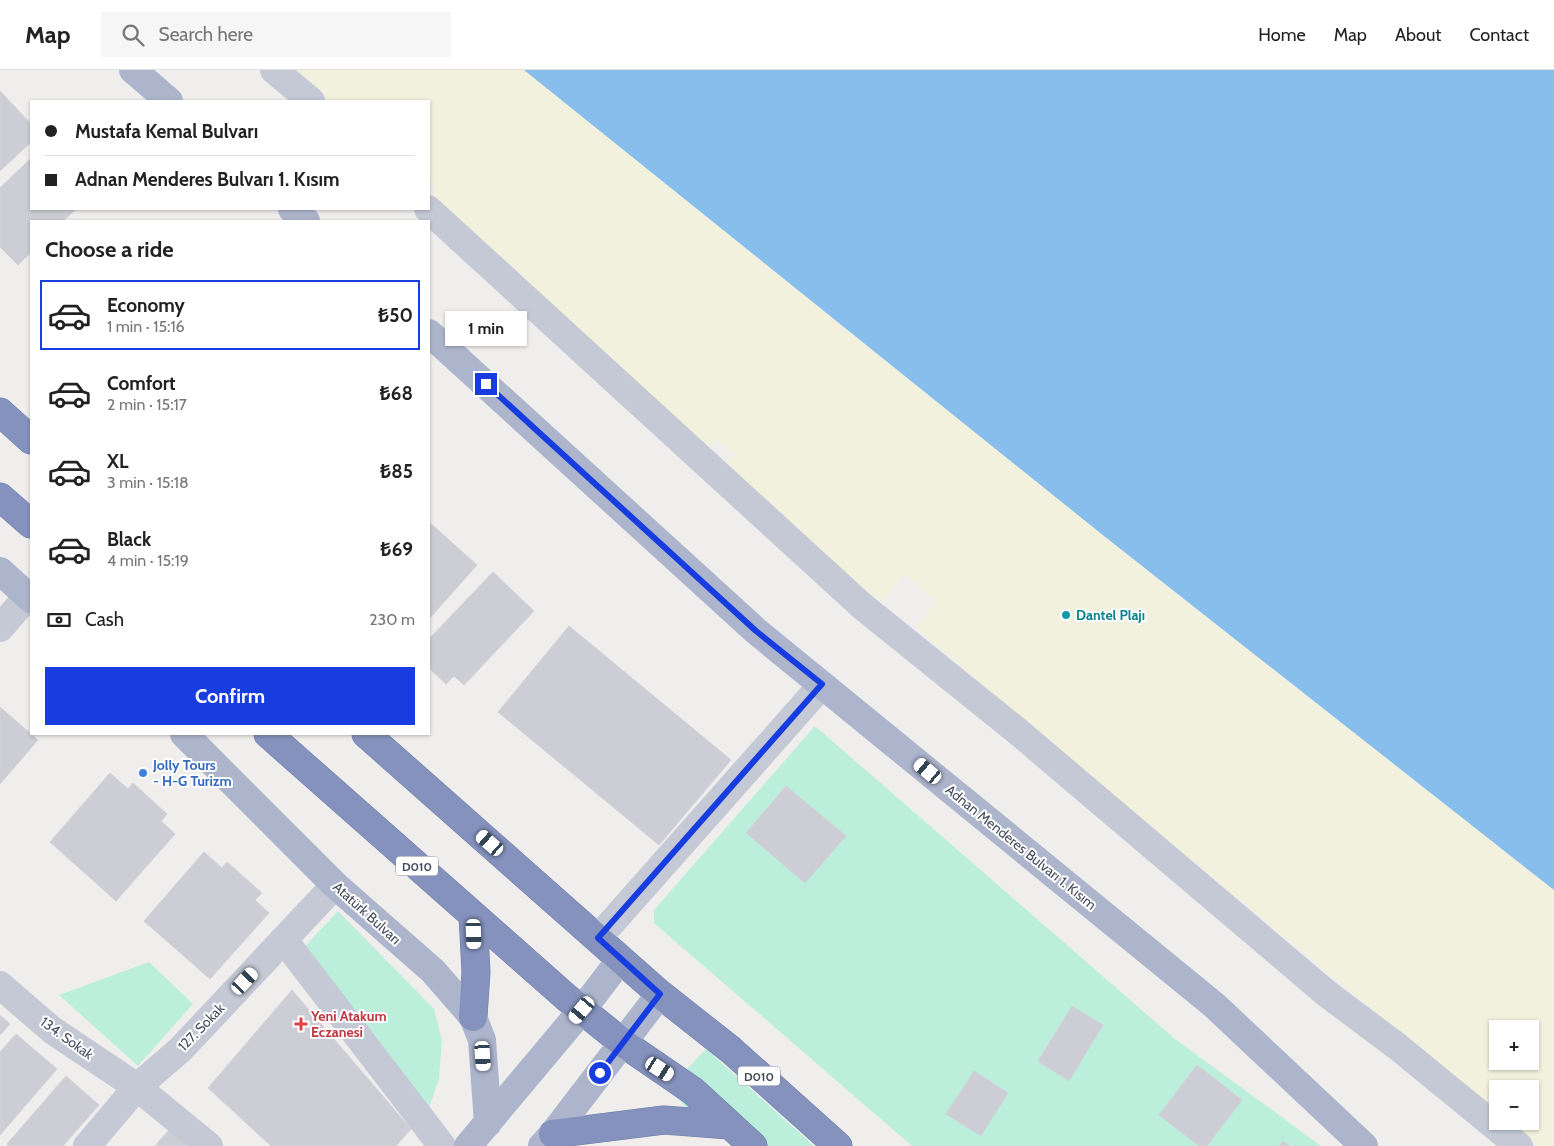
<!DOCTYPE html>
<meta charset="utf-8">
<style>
:root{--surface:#fff;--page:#f6f6f6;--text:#222;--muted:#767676;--line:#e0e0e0;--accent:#173de0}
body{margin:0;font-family:Cabin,sans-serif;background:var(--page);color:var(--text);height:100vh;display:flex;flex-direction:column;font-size:19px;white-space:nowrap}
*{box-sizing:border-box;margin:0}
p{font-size:16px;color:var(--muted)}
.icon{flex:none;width:28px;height:28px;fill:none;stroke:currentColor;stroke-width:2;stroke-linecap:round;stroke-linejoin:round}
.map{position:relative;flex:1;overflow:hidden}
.details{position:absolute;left:30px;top:150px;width:400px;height:515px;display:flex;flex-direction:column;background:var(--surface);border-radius:0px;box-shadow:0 1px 4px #0004}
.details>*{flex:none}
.banner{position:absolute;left:30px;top:30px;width:400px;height:110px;border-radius:0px;box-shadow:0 1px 4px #0004;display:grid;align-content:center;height:110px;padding:0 15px;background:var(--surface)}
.buttons{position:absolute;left:1489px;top:950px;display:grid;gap:10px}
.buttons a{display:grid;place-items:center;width:50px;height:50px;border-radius:0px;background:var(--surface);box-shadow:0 1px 4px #0004;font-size:25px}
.end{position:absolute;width:22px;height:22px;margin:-11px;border:6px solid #173de0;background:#fff;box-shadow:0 0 0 2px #fff}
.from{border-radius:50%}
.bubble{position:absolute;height:35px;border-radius:0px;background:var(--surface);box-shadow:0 1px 4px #0004;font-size:16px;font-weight:800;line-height:35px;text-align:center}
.car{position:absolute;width:15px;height:30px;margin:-15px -8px;border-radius:6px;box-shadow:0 0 4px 1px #0007;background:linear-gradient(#fff 24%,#345 0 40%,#fff 0 76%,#345 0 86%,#fff 0)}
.banner b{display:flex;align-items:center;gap:18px;height:48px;font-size:19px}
.banner b+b{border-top:1px solid var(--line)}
.banner i{width:12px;height:12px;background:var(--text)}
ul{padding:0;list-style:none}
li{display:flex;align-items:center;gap:15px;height:70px;margin:0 10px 8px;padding:0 5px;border:2px solid transparent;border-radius:0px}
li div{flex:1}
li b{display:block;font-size:19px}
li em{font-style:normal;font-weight:800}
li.current{border-color:var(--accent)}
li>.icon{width:45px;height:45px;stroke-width:1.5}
h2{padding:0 15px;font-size:22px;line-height:60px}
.pay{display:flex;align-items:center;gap:12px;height:55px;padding:0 15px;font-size:19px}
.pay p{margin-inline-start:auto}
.cta{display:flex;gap:10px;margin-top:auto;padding:10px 15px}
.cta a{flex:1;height:58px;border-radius:0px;background:var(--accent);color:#fff;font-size:20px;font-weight:800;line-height:58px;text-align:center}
header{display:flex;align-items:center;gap:30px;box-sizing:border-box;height:70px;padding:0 25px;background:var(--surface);border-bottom:1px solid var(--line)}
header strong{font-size:24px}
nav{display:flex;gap:28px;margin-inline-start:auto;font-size:18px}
.search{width:350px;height:45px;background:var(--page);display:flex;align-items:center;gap:12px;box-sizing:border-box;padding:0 18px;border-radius:0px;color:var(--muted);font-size:19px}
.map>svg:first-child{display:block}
.green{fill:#bbefdc}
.sand{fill:#f2f1de;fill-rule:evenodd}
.water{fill:#87beec}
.building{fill:#cdced5;stroke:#d1d2d9}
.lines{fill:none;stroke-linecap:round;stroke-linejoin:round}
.highway-casing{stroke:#707da9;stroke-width:29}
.minor{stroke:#c4c9d5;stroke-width:28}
.major{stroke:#adb5cd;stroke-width:28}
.highway{stroke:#8492bd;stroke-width:28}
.route{stroke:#173de0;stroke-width:6}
.culture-dot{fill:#0f9aa8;stroke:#fff;stroke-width:2}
.shop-dot{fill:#3f7fe0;stroke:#fff;stroke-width:2}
.health-dot{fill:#e0444e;stroke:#fff;stroke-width:2}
.labels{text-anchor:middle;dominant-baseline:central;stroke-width:4;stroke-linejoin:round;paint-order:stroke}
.shield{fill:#fff;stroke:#7e828c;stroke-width:1}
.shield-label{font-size:12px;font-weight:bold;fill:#464c5b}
.culture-label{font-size:14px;font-weight:bold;fill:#0d838f;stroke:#fff;text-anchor:start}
.shop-label{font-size:14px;font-weight:bold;fill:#366cbe;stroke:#fff;text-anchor:start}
.street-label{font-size:14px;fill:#464c5b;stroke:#fff}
.health-label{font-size:14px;font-weight:bold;fill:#be3a42;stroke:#fff;text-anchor:start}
</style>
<header>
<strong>Map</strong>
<div class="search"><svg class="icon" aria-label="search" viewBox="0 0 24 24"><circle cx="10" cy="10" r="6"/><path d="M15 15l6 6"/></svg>Search here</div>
<nav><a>Home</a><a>Map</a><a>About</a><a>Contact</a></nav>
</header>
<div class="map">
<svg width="1554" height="1076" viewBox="0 0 1554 1076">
<rect width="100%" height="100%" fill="#f0eeed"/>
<path class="green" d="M815 656 1175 969 1321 1076H912L654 853V840Z
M338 841 434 939 442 970 439 1009 429 1038 305 876Z
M149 892 193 934 138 996 59 925Z
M706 979 814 1076H737L687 1038 668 1019Z"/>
<path class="sand" d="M290 0H524L1104 466 1554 820V1076H1537L1508 1051H1530V1019H1498L1497 1042 1126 736 916 558 937 531 905 504 881 533 718 401 735 385 716 369 702 383 429 128V125L437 119 429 111V31H324ZM1498 959H1530V991H1498Z"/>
<path class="water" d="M524 0H1554V820L1104 466Z"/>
<path class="building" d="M0 21 31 54V72L0 101Z
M31 88V139H76L63 151H31V182L18 195 0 177V118Z
M429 452 477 495 429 549Z
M493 502 534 541 464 615 454 606 446 614 429 598V569Z
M569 556 731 690 659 775 498 642Z
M0 637 38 670 0 714Z
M110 703 128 719 133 713 167 744 161 751 175 764 116 831 50 772Z
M786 716 846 766 805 813 746 763Z
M204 782 222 798 227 792 262 823 255 830 269 843 210 909 144 851Z
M292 920 411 1059 396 1076H271L208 1018Z
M1072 936 1103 955 1069 1011 1038 991Z
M0 945 10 954 0 965Z
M16 964 57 999 0 1065V982Z
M1197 995 1242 1030 1207 1076H1199L1159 1045Z
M974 1001 1008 1023 981 1066 946 1044Z
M66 1006 99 1035 63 1076H8L7 1074Z
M174 1054 199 1076H155Z
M1283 1071 1290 1076H1279Z"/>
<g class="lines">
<g class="highway-casing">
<path id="highway" d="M0 342 31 370
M0 427 31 454
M268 664 567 928 623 973 693 1021 753 1076
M366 664 660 924 731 980 838 1076
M473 947 476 902 473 846
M553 1064 664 1050 729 1055"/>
</g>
<path class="minor" d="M274 0 311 31
M428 139 862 536 1016 660 1326 923 1398 977 1519 1076
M0 558 28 526
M598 868 822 615
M284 870 442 1076
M0 915 52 960 137 1017 209 1076
M87 1076 137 1017 181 979 335 815"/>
<path class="major" d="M133 0 169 31
M292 139 306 151
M429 263 756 561 1214 935 1364 1076
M0 501 31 529
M184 664 335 815 433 901 473 947 482 970 488 1053
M468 1076 582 940 621 889
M542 1076 553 1064 660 924"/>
<use href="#highway" class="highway"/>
</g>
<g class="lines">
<path class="route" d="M486 314 756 561 822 614 598 868 660 924 600 1003"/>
</g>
<circle class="culture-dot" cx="1066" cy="545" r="5"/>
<circle class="shop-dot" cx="143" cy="703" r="5"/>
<path class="health-dot" d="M298.5 946.5h5v5h5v5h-5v5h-5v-5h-5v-5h5z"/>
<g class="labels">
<g class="shield">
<rect x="396" y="786.5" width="42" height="19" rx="4"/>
<rect x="738" y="996.5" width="42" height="19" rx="4"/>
</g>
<g class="shield-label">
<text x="417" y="796">D010</text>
<text x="759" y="1006">D010</text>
</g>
<g class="culture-label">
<text x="1076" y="545">Dantel Plajı</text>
</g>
<g class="shop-label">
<text x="153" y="695">Jolly Tours<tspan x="153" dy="16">- H-G Turizm</tspan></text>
</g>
<g class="street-label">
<text transform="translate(1021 777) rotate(39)">Adnan Menderes Bulvarı 1. Kısım</text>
<text transform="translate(367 843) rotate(42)">Atatürk Bulvarı</text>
<text transform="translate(201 957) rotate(-46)">127. Sokak</text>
<text transform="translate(67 968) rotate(36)">134. Sokak</text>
</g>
<g class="health-label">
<text x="311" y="946">Yeni Atakum<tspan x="311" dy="16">Eczanesi</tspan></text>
</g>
</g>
</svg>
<div class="buttons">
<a>+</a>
<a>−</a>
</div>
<i class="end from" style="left:600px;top:1003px"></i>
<i class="end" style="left:486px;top:314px"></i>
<div class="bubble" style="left:445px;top:241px;width:82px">1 min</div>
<i class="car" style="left:928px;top:701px;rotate:310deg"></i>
<i class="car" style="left:490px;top:773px;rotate:311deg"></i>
<i class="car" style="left:474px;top:864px;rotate:178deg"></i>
<i class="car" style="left:245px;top:911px;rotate:43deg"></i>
<i class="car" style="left:582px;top:940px;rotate:220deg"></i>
<i class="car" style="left:483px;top:986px;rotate:176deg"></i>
<i class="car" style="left:660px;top:999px;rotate:123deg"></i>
<div class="banner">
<b><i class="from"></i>Mustafa Kemal Bulvarı</b>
<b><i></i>Adnan Menderes Bulvarı 1. Kısım</b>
</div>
<section class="details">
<h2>Choose a ride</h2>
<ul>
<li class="current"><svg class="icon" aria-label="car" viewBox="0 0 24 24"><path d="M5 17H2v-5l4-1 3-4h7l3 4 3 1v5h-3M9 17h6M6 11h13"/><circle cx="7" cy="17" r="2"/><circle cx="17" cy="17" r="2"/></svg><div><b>Economy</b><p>1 min · 15:16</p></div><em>₺50</em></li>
<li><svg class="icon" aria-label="car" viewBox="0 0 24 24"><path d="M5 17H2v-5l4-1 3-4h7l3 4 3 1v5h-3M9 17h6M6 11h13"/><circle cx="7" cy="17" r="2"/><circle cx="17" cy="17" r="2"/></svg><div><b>Comfort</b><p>2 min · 15:17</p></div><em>₺68</em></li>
<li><svg class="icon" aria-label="car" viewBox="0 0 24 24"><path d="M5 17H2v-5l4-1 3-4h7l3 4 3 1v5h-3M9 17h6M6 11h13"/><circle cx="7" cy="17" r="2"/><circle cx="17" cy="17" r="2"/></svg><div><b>XL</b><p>3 min · 15:18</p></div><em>₺85</em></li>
<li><svg class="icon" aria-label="car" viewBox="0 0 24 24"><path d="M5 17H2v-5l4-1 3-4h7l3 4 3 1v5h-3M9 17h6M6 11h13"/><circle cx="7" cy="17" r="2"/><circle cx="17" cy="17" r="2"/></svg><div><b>Black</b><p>4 min · 15:19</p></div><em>₺69</em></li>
</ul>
<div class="pay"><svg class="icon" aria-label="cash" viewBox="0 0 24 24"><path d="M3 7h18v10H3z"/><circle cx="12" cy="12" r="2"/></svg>Cash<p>230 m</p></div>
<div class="cta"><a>Confirm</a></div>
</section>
</div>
